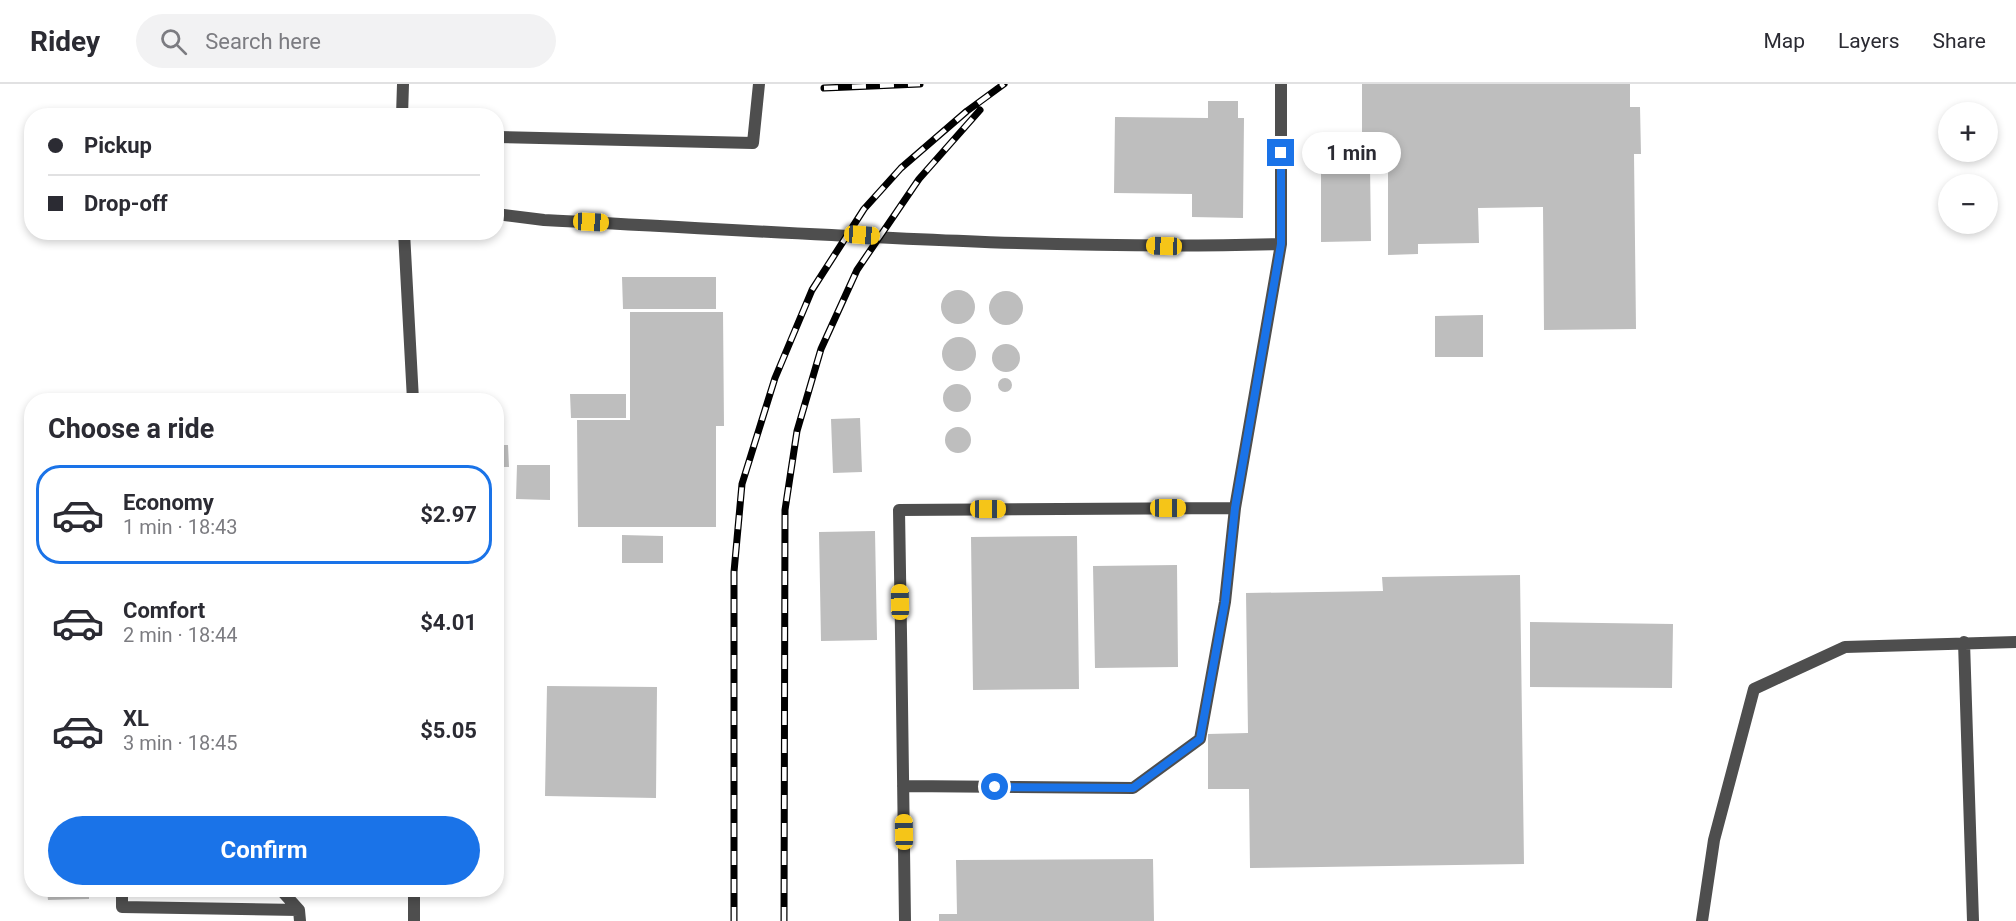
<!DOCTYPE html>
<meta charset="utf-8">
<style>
:root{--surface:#fff;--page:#f2f2f3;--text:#2b2b33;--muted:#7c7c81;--line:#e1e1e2;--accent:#1a73e8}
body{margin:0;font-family:Roboto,sans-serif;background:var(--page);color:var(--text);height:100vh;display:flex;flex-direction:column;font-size:22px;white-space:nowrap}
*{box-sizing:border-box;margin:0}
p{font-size:20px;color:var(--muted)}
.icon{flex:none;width:33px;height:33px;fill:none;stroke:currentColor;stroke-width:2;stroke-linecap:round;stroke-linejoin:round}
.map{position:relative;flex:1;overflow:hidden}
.panel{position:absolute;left:24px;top:309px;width:480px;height:504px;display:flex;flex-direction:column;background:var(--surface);border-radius:24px;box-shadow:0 3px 9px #0003}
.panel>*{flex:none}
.hud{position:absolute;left:24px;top:24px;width:480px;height:132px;border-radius:24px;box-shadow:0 3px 9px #0003;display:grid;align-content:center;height:132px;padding:0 24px;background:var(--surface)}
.tools{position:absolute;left:1938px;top:18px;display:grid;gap:12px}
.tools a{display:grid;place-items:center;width:60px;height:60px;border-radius:50%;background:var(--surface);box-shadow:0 3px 9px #0003;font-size:30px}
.end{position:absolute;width:27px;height:27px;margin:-14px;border:8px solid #1a73e8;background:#fff;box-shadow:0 0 0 3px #fff}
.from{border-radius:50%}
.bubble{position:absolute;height:42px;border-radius:21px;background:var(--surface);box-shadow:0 3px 9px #0003;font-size:20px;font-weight:700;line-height:42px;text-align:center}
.car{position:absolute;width:18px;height:36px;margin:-18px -9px;border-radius:8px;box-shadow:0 0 4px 2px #0007;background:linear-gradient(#f5c518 24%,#345 0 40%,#f5c518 0 76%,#345 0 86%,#f5c518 0)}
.hud b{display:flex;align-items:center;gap:21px;height:57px;font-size:22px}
.hud b+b{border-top:2px solid var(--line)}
.hud i{width:15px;height:15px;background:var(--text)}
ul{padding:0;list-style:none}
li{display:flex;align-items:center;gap:18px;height:99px;margin:0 12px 9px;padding:0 12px;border:3px solid transparent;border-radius:24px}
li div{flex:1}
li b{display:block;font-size:22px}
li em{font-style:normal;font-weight:700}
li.selected{border-color:var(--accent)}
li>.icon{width:54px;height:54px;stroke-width:1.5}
h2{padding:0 24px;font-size:27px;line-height:72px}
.cta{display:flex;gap:12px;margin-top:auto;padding:12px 24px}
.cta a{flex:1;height:69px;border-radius:36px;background:var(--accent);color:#fff;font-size:24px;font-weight:700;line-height:69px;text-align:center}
header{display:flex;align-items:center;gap:36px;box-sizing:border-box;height:84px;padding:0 30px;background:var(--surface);border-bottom:2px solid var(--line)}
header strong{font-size:28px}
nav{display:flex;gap:33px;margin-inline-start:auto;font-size:21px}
.search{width:420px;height:54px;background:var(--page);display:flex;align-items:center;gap:15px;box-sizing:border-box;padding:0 21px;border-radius:33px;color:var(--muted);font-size:22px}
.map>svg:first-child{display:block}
.building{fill:#bebebe}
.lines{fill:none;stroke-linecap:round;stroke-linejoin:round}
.lane{stroke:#4e4e4e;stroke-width:12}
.rail-casing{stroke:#000;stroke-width:7}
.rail{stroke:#fff;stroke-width:4.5;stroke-dasharray:14;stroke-linecap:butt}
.route{stroke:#1a73e8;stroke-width:8}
</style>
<header>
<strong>Ridey</strong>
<div class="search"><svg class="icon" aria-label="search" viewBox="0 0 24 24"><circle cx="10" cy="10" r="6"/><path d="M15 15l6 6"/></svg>Search here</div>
<nav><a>Map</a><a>Layers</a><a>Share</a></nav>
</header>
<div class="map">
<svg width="2016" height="837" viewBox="0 0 2016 837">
<rect width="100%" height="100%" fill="#fff"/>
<path class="building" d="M1362 0H1630V23H1640L1641 70H1634L1636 245 1544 246 1543 123 1478 124 1479 159 1418 160V170L1388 171V67H1362Z
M1208 17H1238V34H1244L1243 134 1192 133V110L1114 109 1115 33 1208 34Z
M1321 82H1370L1371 157 1321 158Z
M622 193H716V225H623Z
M941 223a17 17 0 1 1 34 0a17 17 0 1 1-34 0Z
M989 224a17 17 0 1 1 34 0a17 17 0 1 1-34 0Z
M630 228H723L724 342H716V443H578L577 336H630Z
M1483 231V273H1435V232Z
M942 270a17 17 0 1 1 34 0a17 17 0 1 1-34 0Z
M992 274a14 14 0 1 1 28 0a14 14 0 1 1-28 0Z
M998 301a7 7 0 1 1 14 0a7 7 0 1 1-14 0Z
M943 314a14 14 0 1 1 28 0a14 14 0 1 1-28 0Z
M570 310H626V334H571Z
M860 334 862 388 833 389 831 335Z
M945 356a13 13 0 1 1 26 0a13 13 0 1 1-26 0Z
M496 361H508L509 383H496Z
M517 381H550V416L516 415Z
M875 447 877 556 821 557 819 448Z
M622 451 663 452V479H622Z
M1077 452 1079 605 973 606 971 453Z
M1177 481 1178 583 1095 584 1093 482Z
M1520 491 1524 780 1250 784 1249 705H1208V650L1248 649 1246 509 1383 507 1382 493Z
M1530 538 1673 540 1672 604 1530 603Z
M547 602 657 603 656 714 545 712Z
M1153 775 1154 837H939V830H957L956 776Z
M47 806H89V815L48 816Z"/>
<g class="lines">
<path class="lane" d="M402 32 403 0
M496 53 753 59 759 0
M496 130 544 136C789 148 1036 167 1281 160
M404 148 413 316
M1235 424 1281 160V0
M1964 558 1973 837
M903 702 1133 704 1200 655 1225 518 1235 424 899 426C901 563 904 700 905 837
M122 806V823L299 826
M281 806 299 826 300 837
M414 837V806
M1702 837 1714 756 1754 605 1845 563 2016 558"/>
<g class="rail-casing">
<path id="rail" d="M824 4 920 0
M734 837V488L742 400 775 294 812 206 864 125 901 84 967 27 1004 0
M784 837 785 426 797 347 821 265 857 186 919 95 980 26"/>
</g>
<use href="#rail" class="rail"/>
</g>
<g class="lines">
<path class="route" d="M995 703 1133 704 1200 655 1225 518 1235 424 1281 160V69"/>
</g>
</svg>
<div class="tools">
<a>+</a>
<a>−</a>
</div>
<i class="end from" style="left:995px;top:703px"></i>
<i class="end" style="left:1281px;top:69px"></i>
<div class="bubble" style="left:1302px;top:48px;width:99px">1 min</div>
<i class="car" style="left:591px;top:138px;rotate:93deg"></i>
<i class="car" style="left:862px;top:151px;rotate:94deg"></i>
<i class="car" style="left:1164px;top:162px;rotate:272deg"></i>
<i class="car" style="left:1168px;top:424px;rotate:90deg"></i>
<i class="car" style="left:988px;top:425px;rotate:90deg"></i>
<i class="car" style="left:900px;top:518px;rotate:359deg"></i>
<i class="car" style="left:904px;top:748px;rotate:359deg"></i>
<div class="hud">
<b><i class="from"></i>Pickup</b>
<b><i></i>Drop-off</b>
</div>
<section class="panel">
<h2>Choose a ride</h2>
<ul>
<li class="selected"><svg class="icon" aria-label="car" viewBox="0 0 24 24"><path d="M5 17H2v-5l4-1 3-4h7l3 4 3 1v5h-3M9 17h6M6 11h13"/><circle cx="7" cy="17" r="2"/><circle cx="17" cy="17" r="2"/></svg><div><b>Economy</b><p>1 min · 18:43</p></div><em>$2.97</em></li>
<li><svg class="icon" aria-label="car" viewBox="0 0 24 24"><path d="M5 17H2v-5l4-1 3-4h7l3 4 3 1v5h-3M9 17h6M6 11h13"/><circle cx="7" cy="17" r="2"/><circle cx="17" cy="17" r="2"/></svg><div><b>Comfort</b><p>2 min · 18:44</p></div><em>$4.01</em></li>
<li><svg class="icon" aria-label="car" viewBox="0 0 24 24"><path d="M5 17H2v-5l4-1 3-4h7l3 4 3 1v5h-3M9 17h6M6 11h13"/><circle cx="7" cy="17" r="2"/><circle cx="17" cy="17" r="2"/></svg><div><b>XL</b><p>3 min · 18:45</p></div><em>$5.05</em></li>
</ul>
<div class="cta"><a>Confirm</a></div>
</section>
</div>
